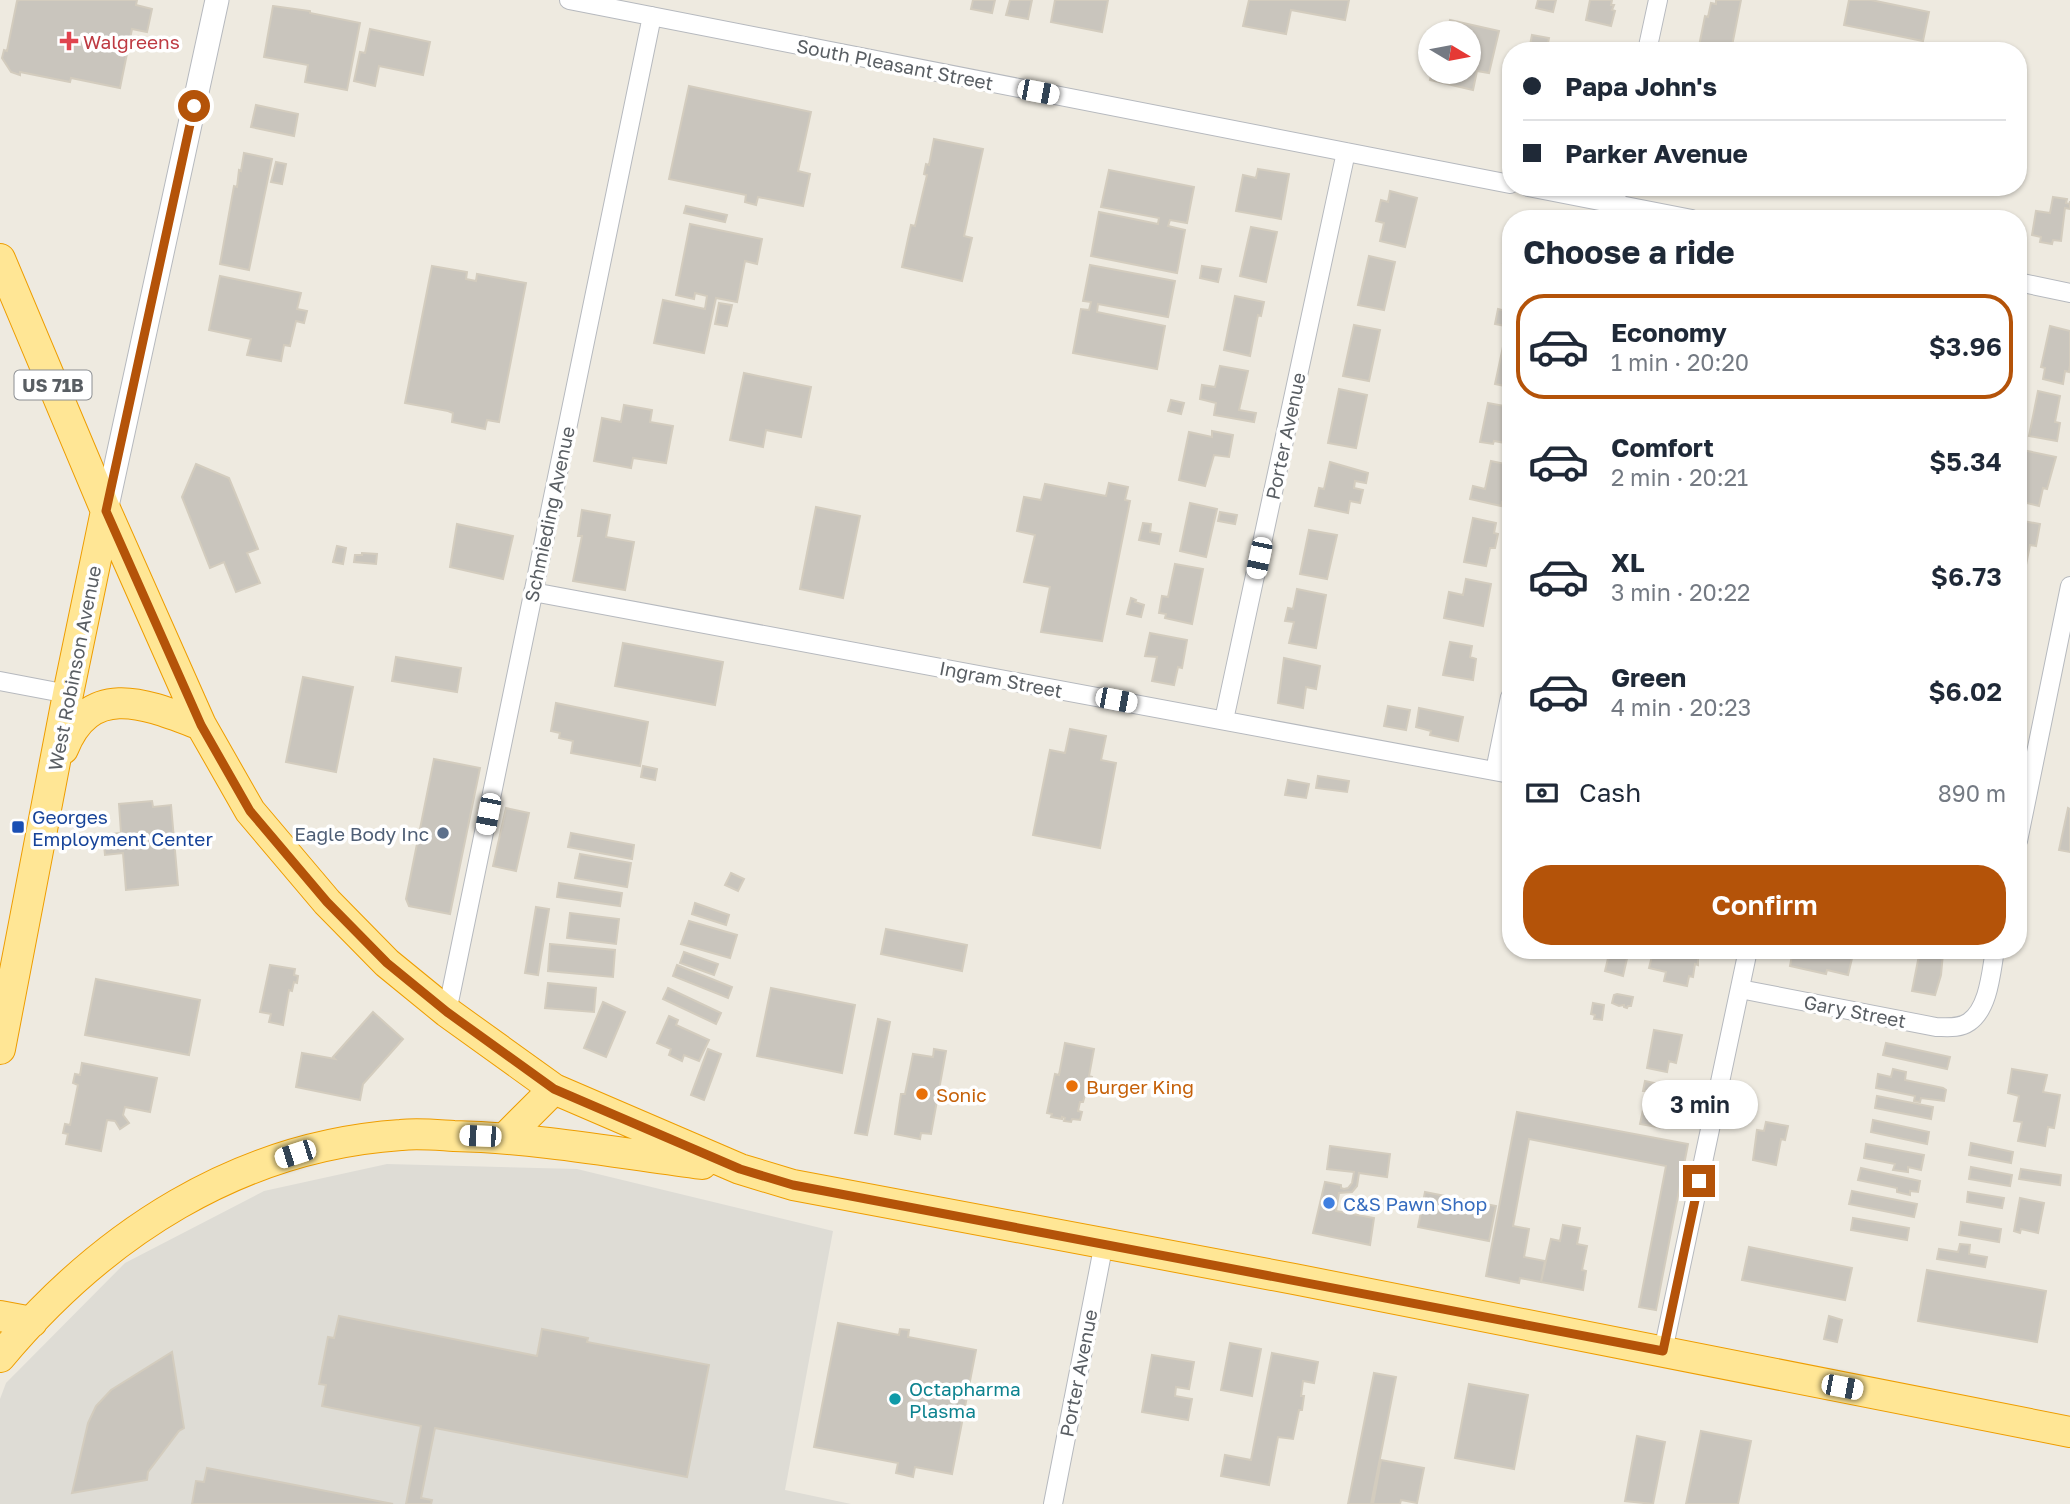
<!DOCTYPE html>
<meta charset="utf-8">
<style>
:root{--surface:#fff;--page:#f2f2f3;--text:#1f2937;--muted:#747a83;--line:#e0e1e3;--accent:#b45309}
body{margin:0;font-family:"Golos Text",sans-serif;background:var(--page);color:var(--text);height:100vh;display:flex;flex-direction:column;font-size:26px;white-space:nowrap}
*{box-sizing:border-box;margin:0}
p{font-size:23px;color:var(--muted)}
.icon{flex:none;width:38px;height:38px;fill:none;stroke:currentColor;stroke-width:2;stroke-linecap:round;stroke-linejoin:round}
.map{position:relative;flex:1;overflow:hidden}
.panel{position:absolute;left:1502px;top:210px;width:525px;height:749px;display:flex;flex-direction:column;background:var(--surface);border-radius:28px;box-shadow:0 2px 5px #0004}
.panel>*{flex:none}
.guide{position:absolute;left:1502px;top:42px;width:525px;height:154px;border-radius:28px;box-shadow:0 2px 5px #0004;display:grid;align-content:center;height:154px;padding:0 21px;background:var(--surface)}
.needle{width:46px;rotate:100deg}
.tools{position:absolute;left:1418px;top:21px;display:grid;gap:14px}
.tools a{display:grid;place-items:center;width:63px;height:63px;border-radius:50%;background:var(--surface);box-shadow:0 2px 5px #0004;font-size:35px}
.end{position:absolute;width:32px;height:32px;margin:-16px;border:9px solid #b45309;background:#fff;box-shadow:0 0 0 4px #fff}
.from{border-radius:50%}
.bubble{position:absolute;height:49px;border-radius:24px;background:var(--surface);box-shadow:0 2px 5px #0004;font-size:23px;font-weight:600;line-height:49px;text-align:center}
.car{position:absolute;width:21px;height:42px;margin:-21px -10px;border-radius:9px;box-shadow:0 0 5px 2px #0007;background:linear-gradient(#fff 24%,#345 0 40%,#fff 0 76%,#345 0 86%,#fff 0)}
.guide b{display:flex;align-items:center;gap:24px;height:66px;font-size:26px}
.guide b+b{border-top:2px solid var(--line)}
.guide i{width:18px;height:18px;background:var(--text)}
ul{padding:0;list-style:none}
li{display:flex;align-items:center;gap:21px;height:105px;margin:0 14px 10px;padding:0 7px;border:4px solid transparent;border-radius:28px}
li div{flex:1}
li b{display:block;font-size:26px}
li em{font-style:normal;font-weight:600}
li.on{border-color:var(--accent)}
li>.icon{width:63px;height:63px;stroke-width:1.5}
h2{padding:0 21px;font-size:32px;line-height:84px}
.pay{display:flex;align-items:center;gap:18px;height:77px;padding:0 21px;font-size:26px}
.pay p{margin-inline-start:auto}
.cta{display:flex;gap:14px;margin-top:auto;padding:14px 21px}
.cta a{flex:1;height:80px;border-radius:28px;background:var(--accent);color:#fff;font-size:28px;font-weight:600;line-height:80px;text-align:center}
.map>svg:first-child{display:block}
.industrial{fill:#dedcd5}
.building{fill:#c9c5bd;stroke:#d3ccbe;stroke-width:2}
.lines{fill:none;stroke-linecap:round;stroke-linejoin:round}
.minor-casing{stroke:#b6b9be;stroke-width:20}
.tertiary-casing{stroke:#b6b9be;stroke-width:25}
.trunk-casing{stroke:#ee9d00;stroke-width:32}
.minor{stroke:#fff;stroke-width:18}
.tertiary{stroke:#fff;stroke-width:23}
.trunk{stroke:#ffe695;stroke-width:30}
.route{stroke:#b45309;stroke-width:9}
.health-dot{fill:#e0444e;stroke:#fff;stroke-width:2.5}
.transit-dot{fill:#1a4fb4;stroke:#fff;stroke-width:2.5}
.service-dot{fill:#5c6f8a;stroke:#fff;stroke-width:2.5}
.food-dot{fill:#e8710a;stroke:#fff;stroke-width:2.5}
.shop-dot{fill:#3f7fe0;stroke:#fff;stroke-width:2.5}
.culture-dot{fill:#0f9aa8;stroke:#fff;stroke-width:2.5}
.labels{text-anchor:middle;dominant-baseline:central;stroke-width:7;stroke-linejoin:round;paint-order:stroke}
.shield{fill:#fff;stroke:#8b8e92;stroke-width:2}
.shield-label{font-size:18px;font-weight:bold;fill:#595e63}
.health-label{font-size:19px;fill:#be3a42;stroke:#fff;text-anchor:start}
.street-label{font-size:19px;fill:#595e63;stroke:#fff}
.transit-label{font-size:19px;fill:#164399;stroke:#fff;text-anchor:start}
.service-label{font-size:19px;fill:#4e5e75;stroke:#fff;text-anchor:end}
.food-label{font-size:19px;fill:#c56008;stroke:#fff;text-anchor:start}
.shop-label{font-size:19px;fill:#366cbe;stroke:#fff;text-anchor:start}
.culture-label{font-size:19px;fill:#0d838f;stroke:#fff;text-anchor:start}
</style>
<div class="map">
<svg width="2070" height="1504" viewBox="0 0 2070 1504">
<rect width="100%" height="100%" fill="#eeeae0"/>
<path class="industrial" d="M387 1164 577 1169 833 1231 785 1490 851 1504H0V1399L6 1383 125 1263 264 1191Z"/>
<path class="building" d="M20 0H137L136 5 152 9 147 32 132 29 120 88 71 78 70 82 20 72V75L11 72 2 58 4 50 7 51 17 1Z
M973 0H995L992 13 971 9Z
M1010 0H1032L1028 19 1006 15Z
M1055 0H1108L1102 32 1051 22Z
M1249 0H1349L1345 20 1291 10 1286 34 1243 26Z
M1538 0H1556L1553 12 1536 8Z
M1590 0H1612L1611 5H1614L1612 10 1615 11 1611 26 1586 20Z
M1716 0H1741L1731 51 1699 46 1705 16 1708 17 1711 3 1716 4Z
M1849 0H1871L1929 12 1923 41 1844 25Z
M273 6 310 11V13L360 23 347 90 305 82 308 65 264 57Z
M1450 20 1499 31 1489 73 1477 71 1473 90 1430 80 1432 72H1468V33H1447Z
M370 29 430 42 423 75 379 66 375 86 354 81 360 52 365 53Z
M1532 35 1549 38 1547 48 1530 45Z
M689 86 811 112 798 171 810 174 803 206 758 197 756 205 745 202 746 195 669 179Z
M256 105 298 114 294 136 251 127Z
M934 139 983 149 964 236 972 238 962 281 902 267 911 225 915 226 927 175 924 174 926 164 929 165Z
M244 153 272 159 249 270 220 264 234 186 237 187 239 170 241 171Z
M276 162 286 164 282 184 271 182Z
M1258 169 1289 174 1281 219 1236 211 1243 175 1256 178Z
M1109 170 1194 187 1187 223 1170 220 1168 226 1185 230 1177 273 1091 256 1099 212 1158 224 1159 218 1101 207Z
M1390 191 1417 198 1405 247 1380 241 1384 223 1376 221 1381 200 1388 202Z
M2053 197 2067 199 2066 203 2070 204V201V209L2065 208 2061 241 2053 240 2052 244 2040 242 2041 237 2032 235 2036 211 2050 213Z
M686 206 727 215 725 222 684 213Z
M690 224 762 239 757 264 745 261 737 302 716 298 704 353 654 343 663 300 705 309 707 296 695 293 694 299 676 295Z
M1251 227 1277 232 1266 282 1240 276Z
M1510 229V265L1503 263Z
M1369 256 1395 262 1384 310 1358 305Z
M1090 265 1175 281 1168 317 1098 304 1097 312 1165 326 1157 369 1073 353 1081 309 1089 310 1091 302 1083 301Z
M432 266 467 272 466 279 476 281 477 274 526 283 499 422 487 420 485 429 452 422 453 413 448 411 405 403Z
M1202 266 1221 269 1218 282 1200 278Z
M220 276 301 293 297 309 307 311 304 323 296 321 290 346 284 345 281 361 247 355 251 339 209 330Z
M1235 296 1264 302 1261 316 1258 315 1250 356 1224 350Z
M719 303 732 305 727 326 715 324Z
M1498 309 1510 312V327L1495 324Z
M1354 325 1380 330 1369 381 1343 376Z
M2050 326 2070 331V365L2069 372 2065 371 2063 384 2043 379 2045 368 2041 367Z
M1504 342 1510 343V396H1507L1509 387 1495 384Z
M1220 366 1248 371 1239 410 1256 413 1254 422 1214 415 1216 403 1200 399 1202 385 1215 387Z
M744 373 811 387 801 437 766 430 763 447 730 440Z
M1339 389 1367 395 1356 448 1328 443Z
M2038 391 2060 396 2055 422 2060 423 2057 441 2029 436Z
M1171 400 1184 403 1181 414 1168 411Z
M1488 403 1510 407V444L1494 441 1493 444 1480 442Z
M624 405 652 410 650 422 673 426 666 463 633 458 631 468 594 461 602 418 621 422Z
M1212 431 1233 435 1229 457 1214 455 1205 486 1179 480 1189 432 1212 437Z
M2018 449 2056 457 2047 489 2043 488 2039 506 2018 501V472L2020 460H2018Z
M1491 461 1510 465V479L1507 478 1506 483 1510 484 1509 504 1502 502 1501 506 1470 499 1473 486 1485 489Z
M1330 462 1368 473 1366 483 1355 481 1354 488 1363 490 1360 503 1350 501 1348 513 1315 506 1319 488 1324 489Z
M196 464 229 478 258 549 247 553 260 583 236 592 224 562 210 568 182 497Z
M1109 483 1128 487 1125 500 1130 501 1102 641 1041 632 1050 587 1024 582 1035 535 1017 531 1024 497 1041 500 1045 484 1106 496Z
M1190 503 1217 509 1206 557 1180 551Z
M816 507 860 516 843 598 800 589Z
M582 510 610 515 606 537 634 542 625 590 573 581 582 536H578Z
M1220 512 1237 515 1235 524 1218 521Z
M1473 518 1496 523 1494 533 1498 534 1495 548H1490L1486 566 1464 562Z
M2018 520 2040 524 2036 546 2030 545 2026 565 2018 563Z
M1143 523 1151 524 1150 532 1161 534 1159 544 1139 540Z
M457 524 513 536 503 579 450 567Z
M1309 530 1337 535 1327 579 1300 574Z
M337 546 346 548 343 564 333 562Z
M362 553 377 554 376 564 354 562 355 555H362Z
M1175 564 1203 569 1192 624 1165 618 1166 614 1159 613 1162 596 1168 597Z
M1466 579 1491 584 1483 626 1444 618 1449 592 1463 595Z
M1297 589 1326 595 1316 648 1289 643 1294 622 1285 621 1288 608 1293 609Z
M1131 598 1136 600 1135 602 1144 605 1141 617 1127 614Z
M1150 633 1187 640 1182 668 1178 667 1174 685 1152 681 1157 657 1145 656Z
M1450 642 1472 646 1470 657 1476 659 1473 680 1443 675Z
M623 643 723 662 715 705 615 686Z
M396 657 461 668 457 692 392 681Z
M1284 658 1320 666 1316 689 1306 687 1303 708 1278 703Z
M303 677 353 687 336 772 286 762Z
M556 703 648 722 640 766 571 753 573 741 559 738 560 733 551 731Z
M1388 706 1410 710 1406 730 1384 726Z
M1419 708 1463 717 1458 741 1430 735 1431 731 1416 727Z
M1070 729 1106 736 1101 760 1116 763 1100 848 1033 835 1050 750 1065 753Z
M434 759 480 768 450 914 409 906 406 899Z
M643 766 657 769 655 780 641 777Z
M1318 776 1349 781 1347 792 1316 788Z
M1288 780 1309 784 1306 798 1285 795Z
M152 801 153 807 171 805 178 885 126 890 123 853 105 855 103 835 121 833 119 804Z
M506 808 529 813 516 871 493 866Z
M2068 808 2070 809V852L2059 850Z
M571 833 634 845 632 859 568 847Z
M580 854 631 863 627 887 575 878Z
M731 873 744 879 738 891 725 885Z
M559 883 622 893 620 906 557 897Z
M695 903 729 915 726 925 692 914Z
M536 907 549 909 538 975 525 973Z
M570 913 619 919 616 944 567 938Z
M689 921 737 935 730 958 681 944Z
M886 929 967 945 962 971 881 954Z
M550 944 615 950 613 977 548 971Z
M1610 950H1629L1623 976 1605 971Z
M1675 950H1698V965L1695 964 1693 977 1689 976 1687 986 1664 981 1666 972 1649 968 1653 952 1674 956Z
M1793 950H1854L1848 975 1827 970 1826 974 1790 966Z
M1920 950 1943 953 1941 975 1935 995 1912 991Z
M684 952 718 964 714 975 680 963Z
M270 965 295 969 294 975 298 976 297 983 294 982 292 991 289 990 283 1025 269 1022 271 1014 260 1012Z
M677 965 732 987 728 998 673 976Z
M96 979 200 1000 189 1055 85 1035Z
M548 983 596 988 594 1012 545 1008Z
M668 988 721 1013 716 1024 663 999Z
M771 988 855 1005 842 1073 757 1056Z
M1617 994 1633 997 1631 1006H1628L1627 1008 1624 1007V1005L1619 1006 1612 1003 1614 995Z
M603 1002 625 1012 606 1057 584 1048Z
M1593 1003 1604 1005 1602 1020 1594 1019 1595 1015 1591 1014Z
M373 1012 403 1039 363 1084 360 1100 296 1087 302 1053 335 1059 333 1057Z
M669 1016 678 1020 676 1025 709 1040 699 1061 684 1055 682 1061 669 1055 671 1049 657 1043Z
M878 1019 890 1022 867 1135 855 1133Z
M1654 1030 1682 1035 1676 1063 1669 1061 1667 1072 1647 1068Z
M1065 1043 1094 1049 1089 1076 1092 1077 1089 1095H1085L1083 1102H1080L1078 1111 1082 1112 1080 1120 1072 1119 1071 1122 1064 1121 1065 1118 1062 1117V1119L1051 1117 1052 1114 1047 1113 1055 1074 1059 1075Z
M1886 1043 1950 1057 1947 1069 1883 1055Z
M708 1049 721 1054 704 1100 691 1095Z
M934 1049 946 1051 931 1134 921 1133 920 1139 895 1134 901 1094H905L913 1054 933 1057Z
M82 1063 157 1078 150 1112 125 1107 123 1115 129 1123 120 1129 115 1121 107 1120 101 1151 66 1144 68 1134 63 1133 65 1124 70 1125 78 1085 73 1083 75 1074 80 1075Z
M1893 1069 1906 1072 1905 1080 1943 1088 1946 1090 1944 1101 1921 1098 1920 1102 1914 1101 1915 1096 1876 1088 1878 1074 1891 1077Z
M2012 1069 2047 1075 2043 1092 2060 1095 2054 1128 2048 1127 2045 1146 2018 1141 2022 1122 2014 1121 2019 1096 2008 1093Z
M1645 1081 1668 1086 1667 1108 1670 1109 1669 1115 1666 1114 1663 1128 1640 1124 1647 1091H1643Z
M1877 1096 1933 1107 1931 1119 1875 1108Z
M1517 1112 1688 1144 1656 1310 1639 1307 1666 1166 1529 1139 1513 1226 1529 1229 1524 1257 1545 1261 1541 1282 1520 1278 1519 1283 1486 1276Z
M1873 1120 1929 1132 1927 1144 1871 1132Z
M1766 1122 1788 1126 1785 1140 1781 1139 1776 1165 1753 1160 1757 1130 1764 1131Z
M1971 1143 2013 1152 2011 1163 1969 1155Z
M1866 1144 1924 1155 1921 1170 1908 1167V1172L1893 1170 1895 1164 1864 1158Z
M1330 1146 1390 1154 1387 1177 1359 1173 1357 1186 1352 1192 1339 1193 1336 1211 1374 1218 1370 1245 1313 1233 1325 1182 1341 1185V1188L1344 1189 1348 1188 1352 1183 1354 1172 1327 1169Z
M1971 1167 2012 1175 2010 1186 1969 1179Z
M1861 1168 1920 1181 1918 1192 1910 1191V1195L1897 1192V1188L1858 1180Z
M2021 1169 2061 1175 2060 1185 2019 1179Z
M1852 1191 1917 1204 1914 1217 1849 1204Z
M1425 1192 1496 1206 1489 1241 1418 1227Z
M1968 1192 2004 1198 2002 1208 1967 1202Z
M2020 1198 2044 1203 2038 1233 2021 1229 2020 1233 2014 1231Z
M1853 1218 1909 1228 1907 1240 1851 1230Z
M1961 1222 2001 1229 1999 1242 1959 1235Z
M1563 1225 1580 1228 1577 1244 1587 1246 1582 1270 1586 1271 1583 1290 1541 1282 1551 1239 1560 1241Z
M1960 1244 1970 1245 1969 1254 1987 1257 1985 1267 1937 1259 1939 1249 1958 1252Z
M1749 1247 1852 1268 1845 1300 1742 1280Z
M1927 1270 2046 1291 2037 1342 1918 1321Z
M339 1316 537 1356 542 1329 588 1338 587 1342 709 1365 687 1477 435 1428 421 1498 432 1500 431 1504H406L421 1426 322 1406 326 1385 319 1384 328 1337 334 1338Z
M1829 1316 1842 1320 1837 1342 1824 1339Z
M838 1323 899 1335 900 1329 909 1330 908 1337 976 1350 952 1474 915 1467 913 1477 896 1473 898 1463 814 1447Z
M1230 1343 1261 1349 1252 1396 1221 1390Z
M172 1352 184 1428 179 1431 148 1472 147 1480 72 1493 88 1423 96 1406 111 1390Z
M1272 1353 1318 1362 1314 1383 1303 1381 1301 1396H1304L1302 1410H1299L1293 1439 1278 1437 1269 1485 1221 1476 1225 1455 1251 1460Z
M1152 1355 1194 1362 1189 1389 1176 1387 1175 1396 1192 1399 1188 1420 1142 1412Z
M1374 1373 1396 1377 1371 1504H1348Z
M1469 1384 1528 1395 1514 1469 1455 1458Z
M1701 1431 1751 1441 1738 1504H1686Z
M1637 1436 1665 1442 1653 1504 1625 1501Z
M1381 1460 1424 1468 1417 1503 1401 1500 1400 1504H1373Z
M207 1468 393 1504H192L196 1481 204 1482Z"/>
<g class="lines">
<g class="minor-casing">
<path id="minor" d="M569 0 1510 184
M1647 51 1658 0
M1528 187 1692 219
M1609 219 1619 187
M2018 282 2070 293
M533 592 1510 774
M0 681 68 694
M1224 720 1346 152
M1495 771 1510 697
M2018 841 2070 586
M1740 989 1936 1027C1946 1027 1959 1029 1969 1022 1989 1008 1991 972 1995 950
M447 1012 652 16
M1663 1351 1748 950
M1053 1504 1104 1243"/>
</g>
<g class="tertiary-casing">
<path id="tertiary" d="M106 511 217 0"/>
</g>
<g class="trunk-casing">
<path id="trunk" d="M0 259 106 511 201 725 250 811 327 902 387 963 447 1012 554 1089 740 1169 793 1185 1294 1279 2070 1432
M63 749C91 679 148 705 201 725
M0 1049 68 694 106 511
M506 1137 554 1089
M0 1316 32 1322
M0 1357C103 1234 238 1146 401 1135 418 1133 437 1135 454 1136 537 1138 619 1153 702 1164"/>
</g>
<use href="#minor" class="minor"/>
<use href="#tertiary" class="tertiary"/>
<use href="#trunk" class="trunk"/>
</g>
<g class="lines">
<path class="route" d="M194 106 106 511 201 725 250 811 327 902 387 963 447 1012 554 1089 740 1169 793 1185 1663 1351 1699 1181"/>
</g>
<path class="health-dot" d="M65.5 30.5h7v7h7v7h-7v7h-7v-7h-7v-7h7z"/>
<rect class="transit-dot" x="11" y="820" width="14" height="14" rx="3.5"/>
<circle class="service-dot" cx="443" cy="833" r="7"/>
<g class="food-dot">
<circle cx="1072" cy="1086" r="7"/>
<circle cx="922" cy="1094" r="7"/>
</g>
<circle class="shop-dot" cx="1329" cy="1203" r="7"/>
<circle class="culture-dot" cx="895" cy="1399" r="7"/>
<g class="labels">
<rect class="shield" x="14.5" y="370.5" width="77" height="29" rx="5"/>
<g class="shield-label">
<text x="53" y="385">US 71B</text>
</g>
<g class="health-label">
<text x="83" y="41">Walgreens</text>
</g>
<g class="street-label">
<text transform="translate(895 64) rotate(11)">South Pleasant Street</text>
<text transform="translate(1285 436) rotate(-78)">Porter Avenue</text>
<text transform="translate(549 514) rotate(-78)">Schmieding Avenue</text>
<text transform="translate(74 668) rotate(-79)">West Robinson Avenue</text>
<text transform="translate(1001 679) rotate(11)">Ingram Street</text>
<text transform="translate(1855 1011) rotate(11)">Gary Street</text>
<text transform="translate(1078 1373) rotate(-79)">Porter Avenue</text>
</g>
<g class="transit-label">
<text x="32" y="816">Georges<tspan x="32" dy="22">Employment Center</tspan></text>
</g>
<g class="service-label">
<text x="429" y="833">Eagle Body Inc</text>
</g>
<g class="food-label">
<text x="1086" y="1086">Burger King</text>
<text x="936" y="1094">Sonic</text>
</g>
<g class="shop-label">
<text x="1343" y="1203">C&amp;S Pawn Shop</text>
</g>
<g class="culture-label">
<text x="909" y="1388">Octapharma<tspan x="909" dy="22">Plasma</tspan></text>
</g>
</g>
</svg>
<div class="tools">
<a><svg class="needle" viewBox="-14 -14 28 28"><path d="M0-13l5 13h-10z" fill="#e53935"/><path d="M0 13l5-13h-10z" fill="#747a83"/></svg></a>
</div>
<i class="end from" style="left:194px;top:106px"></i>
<i class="end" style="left:1699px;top:1181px"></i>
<div class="bubble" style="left:1642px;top:1080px;width:116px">3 min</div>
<i class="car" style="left:1038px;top:92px;rotate:101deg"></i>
<i class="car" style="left:1259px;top:558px;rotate:192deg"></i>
<i class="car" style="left:1116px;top:700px;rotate:101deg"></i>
<i class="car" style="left:488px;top:814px;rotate:191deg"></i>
<i class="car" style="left:480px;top:1136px;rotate:272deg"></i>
<i class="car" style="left:295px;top:1154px;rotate:252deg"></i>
<i class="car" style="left:1842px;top:1387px;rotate:101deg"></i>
<div class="guide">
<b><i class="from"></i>Papa John's</b>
<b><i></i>Parker Avenue</b>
</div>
<section class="panel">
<h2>Choose a ride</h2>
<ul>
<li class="on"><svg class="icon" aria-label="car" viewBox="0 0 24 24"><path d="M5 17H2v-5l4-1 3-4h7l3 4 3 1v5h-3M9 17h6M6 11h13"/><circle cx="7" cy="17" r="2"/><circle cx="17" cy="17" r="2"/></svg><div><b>Economy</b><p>1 min · 20:20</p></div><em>$3.96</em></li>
<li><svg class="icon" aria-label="car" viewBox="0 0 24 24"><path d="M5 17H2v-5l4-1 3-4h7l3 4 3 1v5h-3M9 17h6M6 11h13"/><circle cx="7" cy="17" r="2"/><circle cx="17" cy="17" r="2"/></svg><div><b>Comfort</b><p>2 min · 20:21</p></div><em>$5.34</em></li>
<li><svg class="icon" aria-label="car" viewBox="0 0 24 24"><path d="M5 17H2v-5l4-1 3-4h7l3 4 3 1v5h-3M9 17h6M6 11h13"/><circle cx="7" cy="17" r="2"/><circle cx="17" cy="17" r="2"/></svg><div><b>XL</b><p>3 min · 20:22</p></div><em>$6.73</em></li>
<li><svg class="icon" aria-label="car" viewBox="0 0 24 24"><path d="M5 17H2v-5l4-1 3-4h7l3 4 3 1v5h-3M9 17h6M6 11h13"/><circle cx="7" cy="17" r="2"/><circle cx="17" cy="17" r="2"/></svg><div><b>Green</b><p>4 min · 20:23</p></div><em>$6.02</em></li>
</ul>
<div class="pay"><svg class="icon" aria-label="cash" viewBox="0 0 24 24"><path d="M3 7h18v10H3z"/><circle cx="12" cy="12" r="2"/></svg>Cash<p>890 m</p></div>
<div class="cta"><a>Confirm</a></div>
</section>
</div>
